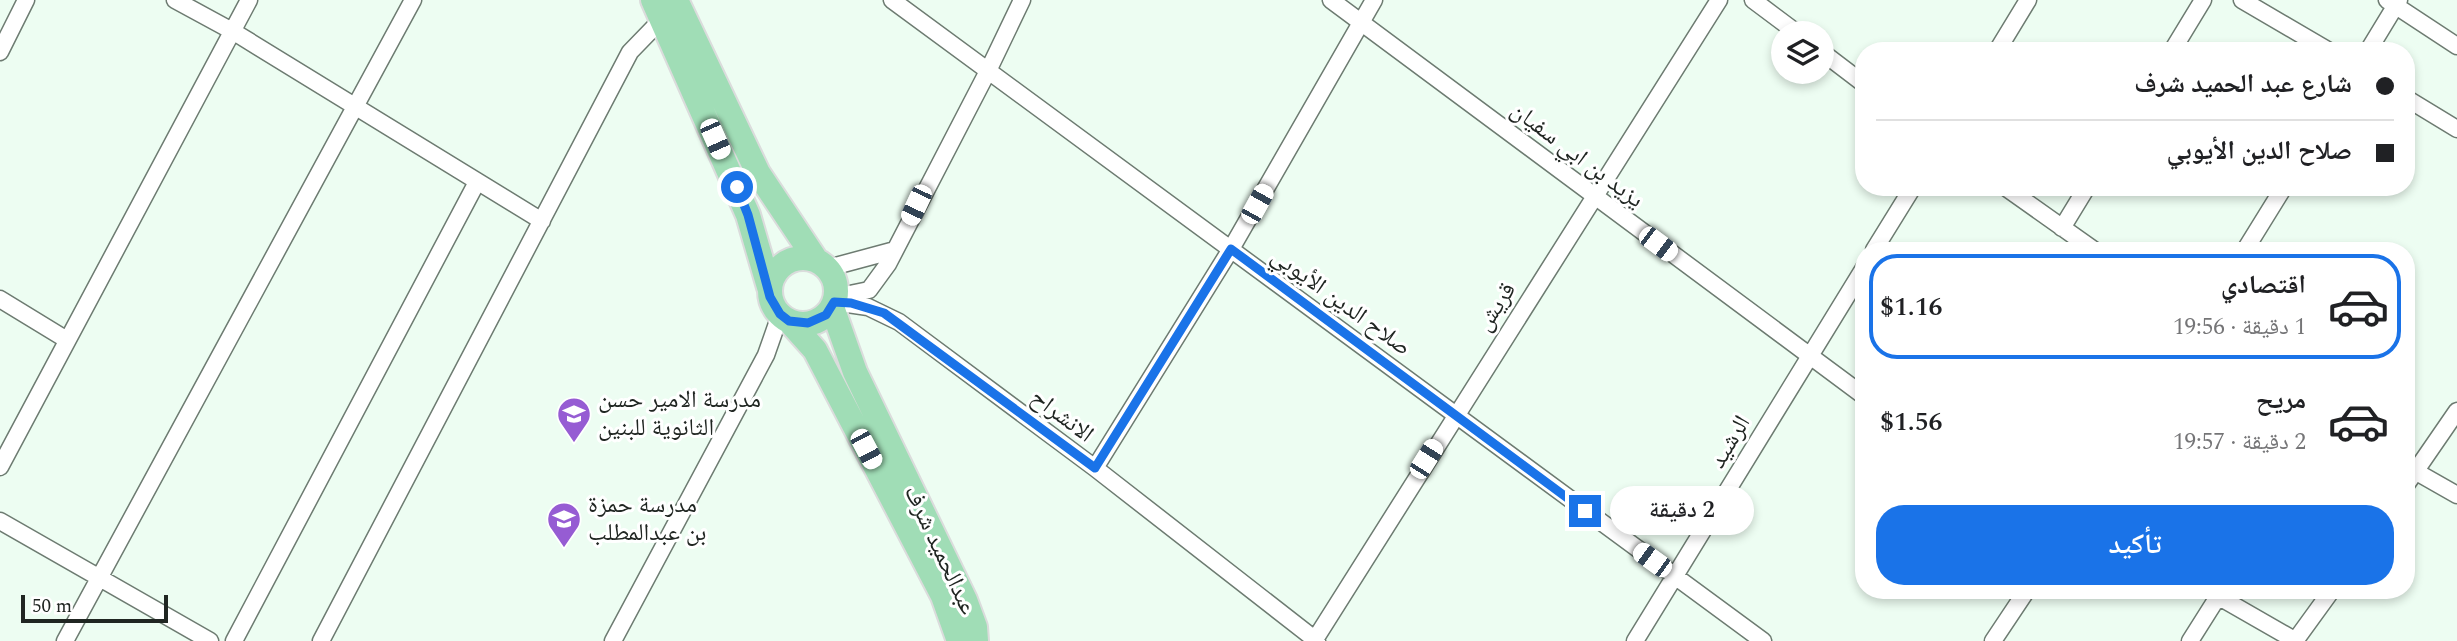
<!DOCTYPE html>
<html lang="ar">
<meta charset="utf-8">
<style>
:root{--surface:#fff;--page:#f2f2f2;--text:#202124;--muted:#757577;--line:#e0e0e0;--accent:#1a73e8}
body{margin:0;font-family:Spectral,"Noto Naskh Arabic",serif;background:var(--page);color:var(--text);direction:rtl;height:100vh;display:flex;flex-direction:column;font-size:26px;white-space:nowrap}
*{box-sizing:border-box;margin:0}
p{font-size:23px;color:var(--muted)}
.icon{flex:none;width:38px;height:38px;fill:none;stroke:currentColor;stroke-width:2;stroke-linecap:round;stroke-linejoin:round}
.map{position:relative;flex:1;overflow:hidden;direction:ltr}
.side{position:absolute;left:1855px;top:242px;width:560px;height:357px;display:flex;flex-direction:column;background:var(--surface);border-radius:28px;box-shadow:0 4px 10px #0003;direction:rtl}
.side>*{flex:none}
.hud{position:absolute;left:1855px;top:42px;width:560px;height:154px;border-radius:28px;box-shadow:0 4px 10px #0003;direction:rtl;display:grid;align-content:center;height:154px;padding:0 21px;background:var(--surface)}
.fabs{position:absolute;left:1771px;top:21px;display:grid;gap:14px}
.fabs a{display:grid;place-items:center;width:63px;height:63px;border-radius:50%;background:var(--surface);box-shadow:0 4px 10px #0003;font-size:35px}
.scale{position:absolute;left:21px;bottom:18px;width:147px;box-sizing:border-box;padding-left:7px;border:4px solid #202622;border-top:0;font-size:19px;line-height:24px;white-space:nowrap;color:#202622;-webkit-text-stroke:5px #fff;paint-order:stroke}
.end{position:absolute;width:32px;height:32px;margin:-16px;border:9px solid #1a73e8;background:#fff;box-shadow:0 0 0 4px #fff}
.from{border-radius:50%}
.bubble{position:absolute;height:49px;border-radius:24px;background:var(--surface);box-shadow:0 4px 10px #0003;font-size:23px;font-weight:600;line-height:49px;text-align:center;direction:rtl}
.car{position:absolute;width:21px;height:42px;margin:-21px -10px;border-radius:9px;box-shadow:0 0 5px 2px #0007;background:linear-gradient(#fff 24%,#345 0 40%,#fff 0 76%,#345 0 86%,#fff 0)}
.hud b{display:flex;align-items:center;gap:24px;height:66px;font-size:26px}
.hud b+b{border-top:2px solid var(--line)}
.hud i{width:18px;height:18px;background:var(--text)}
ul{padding:12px 0 0;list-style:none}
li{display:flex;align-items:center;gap:21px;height:105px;margin:0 14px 10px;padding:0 7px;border:4px solid transparent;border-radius:28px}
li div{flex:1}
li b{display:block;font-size:26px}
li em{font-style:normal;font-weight:600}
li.current{border-color:var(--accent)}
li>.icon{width:63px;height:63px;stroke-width:1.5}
.primary-button{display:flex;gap:14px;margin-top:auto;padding:14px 21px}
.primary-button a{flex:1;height:80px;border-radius:28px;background:var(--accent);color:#fff;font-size:28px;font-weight:600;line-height:80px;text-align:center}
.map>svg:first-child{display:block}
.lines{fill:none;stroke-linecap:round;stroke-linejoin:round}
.street-casing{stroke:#6d7b71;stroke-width:19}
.primary-casing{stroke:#dbdcdc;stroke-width:28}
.street{stroke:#fff;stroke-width:16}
.primary{stroke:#a0ddb6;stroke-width:24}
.route{stroke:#1a73e8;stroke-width:9}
.labels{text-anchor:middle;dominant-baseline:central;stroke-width:6;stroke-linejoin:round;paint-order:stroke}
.street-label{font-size:24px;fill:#202622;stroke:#fff}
.poi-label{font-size:24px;fill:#202622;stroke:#fff;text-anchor:start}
</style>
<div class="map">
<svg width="2457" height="641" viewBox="0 0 2457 641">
<rect width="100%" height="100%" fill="#edfdf2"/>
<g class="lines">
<g class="street-casing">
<path id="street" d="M175 0 234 32 542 221
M892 0 1763 641
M1331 0 1864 396
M1753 0 1797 33
M2242 0 2329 51
M2387 0 2457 46
M1997 51 2028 0
M2172 51 2203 0
M2368 51 2399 0
M0 52 26 0
M1822 52 1864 84
M2406 98 2457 129
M2005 187 2094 250
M2062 228 2087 187
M1874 250 1913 187
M2245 250 2284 187
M828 268 895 250
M840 296 869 290 888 264 988 71 1022 0
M0 299 67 340
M834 302 868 307 899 322 1095 468 1317 641
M2406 466 2457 495
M0 467 249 0
M1095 468 1231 249 1374 0
M2406 485 2457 411
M0 521 210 641
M65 641 413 0
M234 641 477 182
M321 641 630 52 662 19
M613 641 766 355 780 315
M1314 641 1719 0
M1635 641 1864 268
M1993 641 2027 590
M2190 641 2214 603 2221 598 2296 641
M2295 641 2332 590"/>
</g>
<g class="primary-casing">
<path id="primary" d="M653 0 748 215 769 287
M676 0 758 173 816 260
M770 291a33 33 0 1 1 66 0a33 33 0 1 1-66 0Z
M832 307 855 372 965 600 975 627 976 641
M789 321 815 350 943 596 959 641"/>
</g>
<use href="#street" class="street"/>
<use href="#primary" class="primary"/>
</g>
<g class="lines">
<path class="route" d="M737 187 748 215 770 297 780 314 789 321 808 323 826 315 834 302 851 303 884 313 1095 468 1231 249 1585 511"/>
</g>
<defs>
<g id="school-pin" transform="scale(1.75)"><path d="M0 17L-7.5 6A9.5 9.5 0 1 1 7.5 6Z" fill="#965cd3" stroke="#fff"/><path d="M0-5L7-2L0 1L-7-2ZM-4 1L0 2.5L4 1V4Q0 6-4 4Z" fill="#fff"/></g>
</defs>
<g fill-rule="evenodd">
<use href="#school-pin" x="574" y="414"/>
<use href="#school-pin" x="564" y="519"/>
</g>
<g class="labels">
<g class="street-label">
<text transform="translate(1577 155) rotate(37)">يزيد بن ابي سفيان</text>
<text transform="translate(1341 302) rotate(36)">صلاح الدين الأيوبي</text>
<text transform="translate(1496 307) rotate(-57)">قريش</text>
<text transform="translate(1062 416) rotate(37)">الانشراح</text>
<text transform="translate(1730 442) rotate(-59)">الرشيد</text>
<text transform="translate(940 550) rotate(65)">عبدالحميد شرف</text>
</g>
<g class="poi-label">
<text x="598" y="400">مدرسة الامير حسن<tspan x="598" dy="28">الثانوية للبنين</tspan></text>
<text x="588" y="505">مدرسة حمزة<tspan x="588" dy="28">بن عبدالمطلب</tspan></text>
</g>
</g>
</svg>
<div class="fabs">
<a><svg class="icon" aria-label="layers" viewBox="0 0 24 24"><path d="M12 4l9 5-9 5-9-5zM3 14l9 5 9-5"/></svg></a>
</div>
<div class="scale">50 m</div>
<i class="end from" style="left:737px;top:187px"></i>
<i class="end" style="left:1585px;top:511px"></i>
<div class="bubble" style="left:1610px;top:486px;width:144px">2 دقيقة</div>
<i class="car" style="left:715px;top:139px;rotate:156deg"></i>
<i class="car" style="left:1257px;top:204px;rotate:29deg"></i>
<i class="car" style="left:916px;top:205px;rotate:205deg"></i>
<i class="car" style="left:1658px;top:244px;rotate:127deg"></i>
<i class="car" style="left:866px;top:449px;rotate:152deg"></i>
<i class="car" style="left:1426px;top:459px;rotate:32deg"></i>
<i class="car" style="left:1652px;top:560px;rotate:306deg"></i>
<div class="hud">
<b><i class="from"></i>شارع عبد الحميد شرف</b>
<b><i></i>صلاح الدين الأيوبي</b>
</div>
<section class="side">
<ul>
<li class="current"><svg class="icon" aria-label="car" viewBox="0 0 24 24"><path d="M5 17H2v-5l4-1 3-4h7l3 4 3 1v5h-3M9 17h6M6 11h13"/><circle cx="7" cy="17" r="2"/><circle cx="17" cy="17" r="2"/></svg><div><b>اقتصادي</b><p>1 دقيقة · 19:56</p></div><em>$1.16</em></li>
<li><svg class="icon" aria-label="car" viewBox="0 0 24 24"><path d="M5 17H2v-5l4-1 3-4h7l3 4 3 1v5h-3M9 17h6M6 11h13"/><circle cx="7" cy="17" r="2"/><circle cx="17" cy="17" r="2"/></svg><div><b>مريح</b><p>2 دقيقة · 19:57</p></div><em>$1.56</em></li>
</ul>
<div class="primary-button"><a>تأكيد</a></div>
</section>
</div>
